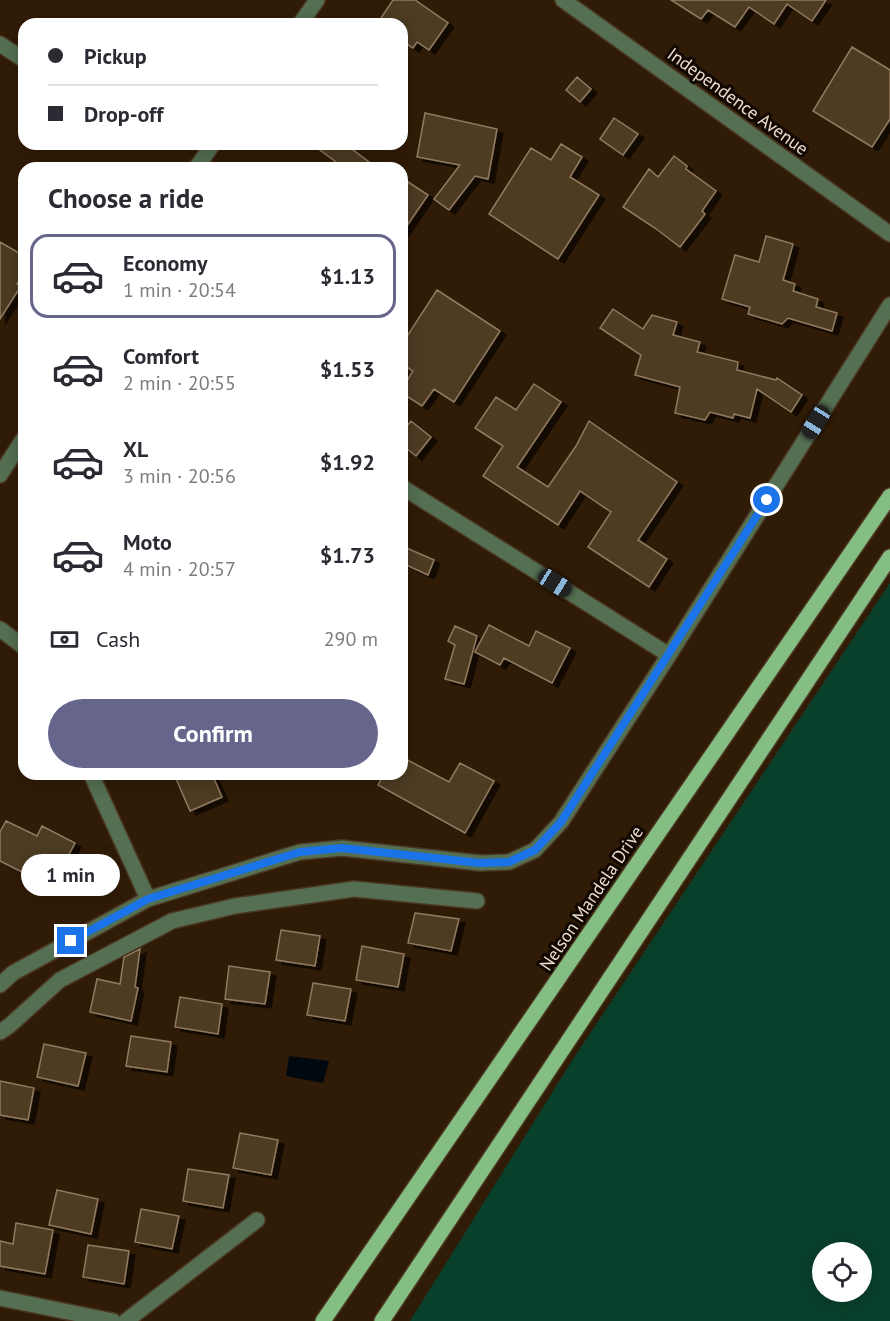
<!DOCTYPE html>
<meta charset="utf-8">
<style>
:root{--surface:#fff;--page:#f2f2f3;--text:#2b2b33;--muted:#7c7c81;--line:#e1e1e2;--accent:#66668d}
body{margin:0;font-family:"PT Sans",sans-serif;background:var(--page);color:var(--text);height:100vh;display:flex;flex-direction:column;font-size:22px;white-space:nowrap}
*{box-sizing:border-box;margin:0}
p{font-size:20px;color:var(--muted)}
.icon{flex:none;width:33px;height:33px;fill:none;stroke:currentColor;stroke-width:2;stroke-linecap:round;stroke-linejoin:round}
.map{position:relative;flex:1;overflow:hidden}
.sheet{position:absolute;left:18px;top:162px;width:390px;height:618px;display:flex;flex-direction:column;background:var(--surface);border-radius:18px;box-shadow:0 3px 15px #0003}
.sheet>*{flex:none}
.guide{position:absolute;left:18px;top:18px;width:390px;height:132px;border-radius:18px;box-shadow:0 3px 15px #0003;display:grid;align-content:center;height:132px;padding:0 30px;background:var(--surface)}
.controls{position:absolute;left:812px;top:1242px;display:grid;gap:12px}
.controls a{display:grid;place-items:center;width:60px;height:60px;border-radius:50%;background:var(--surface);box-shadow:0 3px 15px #0003;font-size:30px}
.end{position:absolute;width:27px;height:27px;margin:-14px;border:8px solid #1a73e8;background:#fff;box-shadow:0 0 0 3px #fff}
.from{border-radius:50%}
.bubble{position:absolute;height:42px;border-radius:21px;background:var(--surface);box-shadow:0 3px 15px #0003;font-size:20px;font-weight:600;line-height:42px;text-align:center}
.car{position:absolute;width:18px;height:36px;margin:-18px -9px;border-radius:8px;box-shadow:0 0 4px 2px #0007;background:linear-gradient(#222 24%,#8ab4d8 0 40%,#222 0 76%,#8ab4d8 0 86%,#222 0)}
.guide b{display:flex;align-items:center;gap:21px;height:57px;font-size:22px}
.guide b+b{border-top:2px solid var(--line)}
.guide i{width:15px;height:15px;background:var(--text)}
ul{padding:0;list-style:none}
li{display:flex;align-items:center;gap:18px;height:84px;margin:0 12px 9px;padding:0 18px;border:3px solid transparent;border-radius:18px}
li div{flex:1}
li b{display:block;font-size:22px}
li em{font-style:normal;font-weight:600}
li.selected{border-color:var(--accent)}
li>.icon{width:54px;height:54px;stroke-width:1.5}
h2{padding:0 30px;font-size:27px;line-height:72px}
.pay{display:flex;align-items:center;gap:15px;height:66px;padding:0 30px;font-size:22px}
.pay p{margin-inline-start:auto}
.action{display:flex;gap:12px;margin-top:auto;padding:12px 30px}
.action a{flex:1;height:69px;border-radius:36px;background:var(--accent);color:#fff;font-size:24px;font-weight:600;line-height:69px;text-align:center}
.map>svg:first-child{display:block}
.green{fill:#09402b;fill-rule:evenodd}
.water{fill:#00090f}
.building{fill:#4e3a22;stroke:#907a60;stroke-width:1.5;filter:url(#shadow)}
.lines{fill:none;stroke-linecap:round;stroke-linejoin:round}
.minor-casing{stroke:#4a3622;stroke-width:18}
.major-casing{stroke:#4a3622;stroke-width:18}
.minor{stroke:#546f52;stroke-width:15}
.major{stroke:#85be82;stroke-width:15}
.route{stroke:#1a73e8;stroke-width:8}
.labels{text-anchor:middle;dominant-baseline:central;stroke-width:6;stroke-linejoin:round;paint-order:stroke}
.street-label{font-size:18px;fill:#ecddd0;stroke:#110802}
</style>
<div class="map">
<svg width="890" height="1321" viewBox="0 0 890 1321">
<defs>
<filter id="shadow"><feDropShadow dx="6" dy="4" stdDeviation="0" flood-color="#0009"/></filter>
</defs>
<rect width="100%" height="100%" fill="#301b06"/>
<path class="green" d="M890 583V1321H410L573 1059ZM822 1252H861V1292H822Z"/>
<path class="water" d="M289 1056 329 1061 323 1083 286 1076Z"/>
<path class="building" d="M393 0H415L448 23 429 50 417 42 413 48 402 41V24H377Z
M671 0H826L812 21 787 4 774 24 749 7 735 27 708 10 701 19Z
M852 47 890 70V119L872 147 813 111Z
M577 77 591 89 580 102 566 90Z
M425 113 497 129 488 179 475 176 449 210 434 199 460 165 417 157Z
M614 118 638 134 623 155 600 139Z
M312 144H345L377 168H344Z
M561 144 582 157 570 177 599 195 558 259 489 214 531 148 551 160Z
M674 156 687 166 686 169 716 191 702 211 705 214 680 247 655 228 623 207 649 169 658 177Z
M402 178 428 195 402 233Z
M766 236 793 244 783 280 795 284 793 291 818 299 816 307 837 313 832 331 788 318 782 324 748 314 750 307 722 299 735 255 759 262Z
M0 242 24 256V274L17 284 21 286 0 319Z
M437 290 500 331 454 402 434 389 422 406 402 393V389L413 371 402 364V344Z
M613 309 643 329 652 315 677 322 673 335 700 342 697 352 738 362 737 370 776 380 777 378 802 395 791 412 757 389 750 418 734 414 733 418 710 412 705 420 675 413 680 387 635 375 641 355 600 328Z
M534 384 561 402 517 467 548 487 576 446 589 421 677 482 638 540 667 559 649 587 588 547 611 512 580 491 558 525 483 476 503 446 475 428 496 397 516 410Z
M411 421 431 437 416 456 402 445V432Z
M402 546 434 560 428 575 402 563Z
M489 625 529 646 536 631 570 648 552 683 504 658 500 665 475 652Z
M455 626 477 636 464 684 445 679 455 645 448 641Z
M402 757 449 782 460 763 494 781 465 833 378 785 384 774H402Z
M174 774H212L222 797 190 811Z
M6 821 37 836 42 826 75 843 66 860 57 858 51 870 33 861 26 874 0 861V832Z
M415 913 459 919 451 951 408 943Z
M281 930 320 936 315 966 276 960Z
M362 946 404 954 398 987 356 980Z
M140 949 135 987 138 988 131 1021 90 1012 97 979 120 984 124 957Z
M229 966 270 972 265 1004 225 999Z
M313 983 351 989 345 1021 307 1015Z
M180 997 222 1004 218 1034 175 1027Z
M131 1036 171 1042 167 1072 126 1066Z
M44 1044 86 1053 78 1086 37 1077Z
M0 1081 34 1088 28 1120 0 1115Z
M240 1133 278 1140 271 1175 233 1168Z
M188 1169 229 1175 223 1208 183 1201Z
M57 1190 98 1199 91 1234 49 1225Z
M141 1209 179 1216 172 1249 135 1242Z
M16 1223 53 1230 45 1274 0 1266V1241L13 1244Z
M88 1245 129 1251 124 1284 83 1277Z"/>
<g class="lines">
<g class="minor-casing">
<path id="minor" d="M563 0 890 234
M300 24 317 0
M0 44 24 60
M196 168 213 144
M0 475 24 438
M402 487 669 655
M0 629 24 647
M91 774 148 899
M0 985 13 973 148 899 300 852 342 848 480 863 509 862 535 850 561 822 669 655 890 305
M0 1032 9 1026 60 980 172 921 235 906 354 889 477 901
M0 1298 113 1321
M126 1321 257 1220"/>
</g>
<g class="major-casing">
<path id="major" d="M323 1321 890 496
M382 1321 890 557"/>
</g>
<use href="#minor" class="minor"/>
<use href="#major" class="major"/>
</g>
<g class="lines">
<path class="route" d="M71 941 148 899 300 852 342 848 480 863 509 862 535 850 561 822 767 500"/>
</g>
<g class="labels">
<g class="street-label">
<text transform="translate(738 101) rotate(36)">Independence Avenue</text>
<text transform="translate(591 898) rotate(-56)">Nelson Mandela Drive</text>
</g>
</g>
</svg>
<div class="controls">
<a><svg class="icon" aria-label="locate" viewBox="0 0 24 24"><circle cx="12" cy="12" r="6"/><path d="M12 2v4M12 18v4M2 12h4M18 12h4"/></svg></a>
</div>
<i class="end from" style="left:767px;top:500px"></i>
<i class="end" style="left:71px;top:941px"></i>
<div class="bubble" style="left:21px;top:854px;width:99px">1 min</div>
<i class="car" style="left:816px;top:422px;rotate:212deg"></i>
<i class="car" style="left:555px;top:583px;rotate:122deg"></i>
<div class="guide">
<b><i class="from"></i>Pickup</b>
<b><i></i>Drop-off</b>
</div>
<section class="sheet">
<h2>Choose a ride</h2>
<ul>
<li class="selected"><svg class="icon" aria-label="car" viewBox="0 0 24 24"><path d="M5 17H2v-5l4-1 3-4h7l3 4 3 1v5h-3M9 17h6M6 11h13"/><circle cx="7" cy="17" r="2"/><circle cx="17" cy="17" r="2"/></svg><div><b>Economy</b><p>1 min · 20:54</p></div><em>$1.13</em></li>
<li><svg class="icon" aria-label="car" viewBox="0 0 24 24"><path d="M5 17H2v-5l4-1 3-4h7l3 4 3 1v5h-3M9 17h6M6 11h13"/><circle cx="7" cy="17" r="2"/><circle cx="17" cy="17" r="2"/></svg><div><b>Comfort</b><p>2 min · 20:55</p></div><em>$1.53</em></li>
<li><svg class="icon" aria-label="car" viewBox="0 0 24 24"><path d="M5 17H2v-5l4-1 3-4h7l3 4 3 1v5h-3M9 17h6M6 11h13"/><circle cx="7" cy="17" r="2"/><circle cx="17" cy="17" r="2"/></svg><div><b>XL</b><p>3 min · 20:56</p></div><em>$1.92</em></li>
<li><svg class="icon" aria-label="car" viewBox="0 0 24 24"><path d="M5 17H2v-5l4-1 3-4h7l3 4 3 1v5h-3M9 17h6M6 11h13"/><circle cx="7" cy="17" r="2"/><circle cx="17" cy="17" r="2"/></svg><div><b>Moto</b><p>4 min · 20:57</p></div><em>$1.73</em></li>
</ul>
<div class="pay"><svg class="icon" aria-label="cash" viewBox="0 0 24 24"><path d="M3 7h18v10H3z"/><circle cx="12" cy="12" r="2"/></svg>Cash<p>290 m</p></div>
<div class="action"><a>Confirm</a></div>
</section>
</div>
